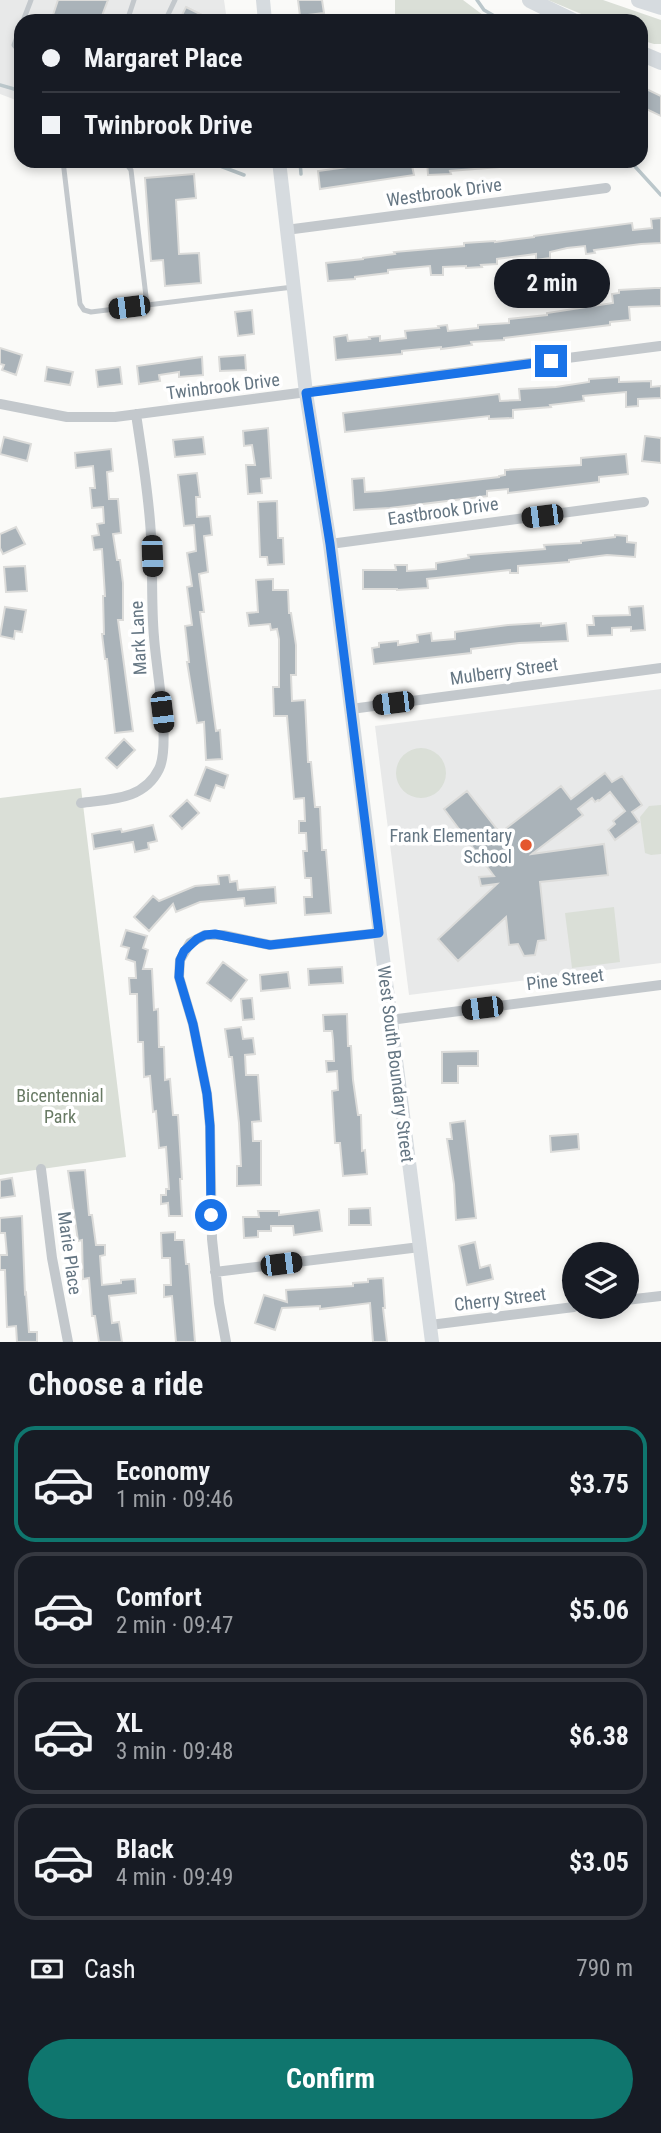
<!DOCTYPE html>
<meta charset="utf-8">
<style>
:root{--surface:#171b24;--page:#242831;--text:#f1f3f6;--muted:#9ea1a6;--line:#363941;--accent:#0f766e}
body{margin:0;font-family:"Roboto Condensed",sans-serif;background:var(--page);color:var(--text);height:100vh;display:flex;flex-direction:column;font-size:26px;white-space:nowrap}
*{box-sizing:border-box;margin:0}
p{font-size:23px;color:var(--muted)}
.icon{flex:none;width:38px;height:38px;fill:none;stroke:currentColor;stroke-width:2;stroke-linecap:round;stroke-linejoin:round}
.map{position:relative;height:1342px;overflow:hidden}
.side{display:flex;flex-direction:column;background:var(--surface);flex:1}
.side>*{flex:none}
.guide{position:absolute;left:14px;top:14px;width:634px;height:154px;border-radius:21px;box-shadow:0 4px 10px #0003;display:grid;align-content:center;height:154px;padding:0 28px;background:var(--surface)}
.tools{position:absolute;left:562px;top:1242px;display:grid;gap:14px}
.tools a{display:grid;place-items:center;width:77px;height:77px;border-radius:50%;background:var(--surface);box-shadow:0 4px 10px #0003;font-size:35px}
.end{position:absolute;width:32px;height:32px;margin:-16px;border:9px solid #1a73e8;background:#fff;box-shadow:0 0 0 4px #fff}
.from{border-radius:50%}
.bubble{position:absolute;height:49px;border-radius:24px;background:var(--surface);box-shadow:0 4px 10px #0003;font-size:23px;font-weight:700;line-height:49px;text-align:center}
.car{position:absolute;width:21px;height:42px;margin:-21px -10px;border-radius:9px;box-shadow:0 0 5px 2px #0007;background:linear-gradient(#222 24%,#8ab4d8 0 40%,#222 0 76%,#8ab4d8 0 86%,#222 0)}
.guide b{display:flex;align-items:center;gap:24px;height:66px;font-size:26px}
.guide b+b{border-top:2px solid var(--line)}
.guide i{width:18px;height:18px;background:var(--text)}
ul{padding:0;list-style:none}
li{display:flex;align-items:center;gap:21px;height:116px;margin:0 14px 10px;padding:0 14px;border:4px solid var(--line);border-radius:21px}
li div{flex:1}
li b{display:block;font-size:26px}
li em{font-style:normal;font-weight:700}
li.current{border-color:var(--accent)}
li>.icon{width:63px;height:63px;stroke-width:1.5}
h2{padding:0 28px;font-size:32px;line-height:84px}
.pay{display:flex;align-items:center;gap:18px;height:77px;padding:0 28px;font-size:26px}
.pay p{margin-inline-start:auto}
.primary-button{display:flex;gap:14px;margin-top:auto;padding:14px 28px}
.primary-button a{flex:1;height:80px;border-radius:42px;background:var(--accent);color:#fff;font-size:28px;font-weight:700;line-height:80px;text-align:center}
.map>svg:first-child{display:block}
.built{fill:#e8e9e9}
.green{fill:#dadfd7}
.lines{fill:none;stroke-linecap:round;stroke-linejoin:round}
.stream{stroke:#bbc7cb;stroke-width:3.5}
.building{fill:#aab3b9;stroke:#dcdcda;stroke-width:2}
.lane{stroke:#c3c8cc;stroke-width:5}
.street{stroke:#c3c8cc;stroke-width:10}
.secondary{stroke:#d6dbdf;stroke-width:14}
.primary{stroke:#d6dbdf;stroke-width:16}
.route{stroke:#1a73e8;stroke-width:9}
.poi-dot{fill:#e4572e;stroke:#fff;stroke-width:2.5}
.labels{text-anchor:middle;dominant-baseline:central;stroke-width:7;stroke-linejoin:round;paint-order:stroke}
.street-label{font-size:18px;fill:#657683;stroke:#fff}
.poi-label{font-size:18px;fill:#657683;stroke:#fff;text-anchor:end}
.park-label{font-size:18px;fill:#687a64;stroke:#fff}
</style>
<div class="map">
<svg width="661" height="1342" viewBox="0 0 661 1342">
<rect width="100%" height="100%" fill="#fafaf8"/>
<path class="built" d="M0 0H224L227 21H21V102L0 94Z
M661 689V963L409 995 375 726Z"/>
<path class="green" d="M395 0H463L491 21H395Z
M548 0H603L661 20V44H654L641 40 640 21H598Z
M396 773a25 25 0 1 1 50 0a25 25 0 1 1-50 0Z
M81 788 126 1157 0 1175V798Z
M661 805V854L651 855 645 853 640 817 649 806Z
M614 907 620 962 572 968 565 913Z"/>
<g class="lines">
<path class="stream" d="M477 0 484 10 503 21
M0 85 21 91
M207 161 244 175
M300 161 301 174
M630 161 661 195"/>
</g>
<path class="building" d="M58 0H108L100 21H51Z
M298 0H322L324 13 300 16Z
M186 7 214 21H179Z
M640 86 661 96V116L640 106Z
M392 161H411L414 175 320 189 318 171Z
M427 161H499V167L450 171 451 174 428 175Z
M194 174 196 198 176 200 179 254 199 253 201 283 165 286 163 260 151 261 145 178Z
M661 218V243L641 244 594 250 595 253 586 254 585 246 567 248 550 252V258L536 260V254L497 259V264L481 265 482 267 466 268V266L443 267V275H431L430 266 388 270V273L355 277V279L328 281 326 263 363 259V258L395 254 394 252 464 246V243L495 241V242L534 237V236L632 223 633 230 652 228 651 219Z
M655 288H661V306L629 307 630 320 610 322V325L504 338V340L471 342 472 345 441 349V347L402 351V354L336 360 334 337 347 335 348 341 370 339 369 337 380 336V341L406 338 405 331 439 328 438 326 447 325 448 331 478 328V325L509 323V319L547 315V313L613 303 612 294 619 293V290Z
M252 310 254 334 238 336 235 312Z
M0 348 22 355 16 375 2 370 4 365 0 364Z
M245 355 246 370 220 371 219 357Z
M202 357 203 375 179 377V372L159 375 160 381 139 384 137 366Z
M47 367 73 372 70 385 45 381Z
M120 367 122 384 98 387 96 370Z
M619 377V382L651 381V387L661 386V398L638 399V406L626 407V392L583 396 584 401 550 405 551 407 513 410V418L489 419V416L345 432 343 413 499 394 500 401 520 400 519 389 556 387 589 382V379Z
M268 428 271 478 261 479 262 493 248 494 246 465H255L252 445 244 446 243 431Z
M645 436 661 438V463L642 461Z
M4 437 31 444 27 461 0 454Z
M203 437 205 454 175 457 173 440Z
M111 449 113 471 107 472 109 499H118L121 533 113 534 117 560H120L123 583V620H118L133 731 115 733 107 659H105L102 634H104L103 596H105L102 549 94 550 92 536 99 535 97 524 104 523 103 507 92 508 90 488H95L93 466 76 468 75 453Z
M626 454 628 474 599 477V482L508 493V489L487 491V496L390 508 354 510 352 479 364 478 365 492 380 491 499 477V476L505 475V470L581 465V458Z
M197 473 200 497H196L197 517 210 516 212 535 204 536 208 572 199 574 204 612H200L216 731 220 730 222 759 206 760 204 722 197 723 187 662H189L185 626 192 625 187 587 192 586 187 553 196 551 194 525 184 526 178 475Z
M277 501 278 538H283L284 564 268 565 267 557H260L258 502Z
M16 527 25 544 3 554 0 548V534Z
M615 535 627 536V542L636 543 635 557 607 555 569 560V562L518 566V573H510V570L427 579 428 588 397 590V589H363V570H396L395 565H407V571L436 569V563L469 558 468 555 545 549 544 545 581 543V541L615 537Z
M25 566 27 591 6 592 4 567Z
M273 579V590H288L289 613H291L296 645V675H291L292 701 305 700 308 762H311L315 807H320L322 850H326L331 913 305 915 304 897H312L311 878H305L303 851H307L306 833H299V821H305L304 798 294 799 287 716H274L273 687H279V639L277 629 271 630 270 624 249 626 247 613 258 612 256 580Z
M643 606 645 630 631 631V627L612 628V635L588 636 587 625H594L593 616 630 615 629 607Z
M5 607 26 610 22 632 15 631 14 639 0 636Z
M541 623V626L566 623 568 641 519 643 471 649V653L374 664 372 648 379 647V643L398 641V645L418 642 417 635 431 633 432 641 455 639V632L508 625Z
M124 739 135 750 117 768 106 758Z
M206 767 228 775 224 788 216 785 210 801 195 795Z
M605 773 612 782 622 776 642 805 632 812 639 822 615 840 608 830 615 824 613 821 625 811 610 792 599 801 598 800 595 802 592 798 578 809 583 815 532 854 604 844 608 875 540 882 546 940 538 941 535 955 524 956 518 944 509 945 506 917 458 961 438 939 497 884 481 886 479 877 494 876 444 809 467 791 500 833 561 786 571 799Z
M187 800 199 813 182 829 170 816Z
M153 825 157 841 148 843 149 849 135 852 133 842 94 849 92 834 121 829 122 832Z
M229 875 230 882 237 881 238 890 275 887 276 903 245 906 244 898 200 902 176 912 173 904 149 931 134 917 153 896 159 901 195 886 219 884 218 876Z
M126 930 147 936 143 948 148 950 143 969H152L154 1010 158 1009 159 1047H164L165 1080 170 1079 173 1115H178L182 1179H180L182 1216H169L168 1203 161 1204V1195H166V1189H169L166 1147 159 1148 156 1111 153 1112 150 1076 144 1077 143 1042H138L137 994H130L129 978H136L135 962 126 959 129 948 121 946Z
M223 962 247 980 231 1001 207 983Z
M342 967 343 983 309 985 308 969Z
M288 972 290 988 261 991 260 975Z
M252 998 254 1019 243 1020 241 999Z
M347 1014 348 1046H351L353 1080 358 1115H361L362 1151 365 1150 367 1174 343 1176 340 1143H335L332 1091 338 1090 337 1071 327 1072 326 1061H334L333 1040 332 1031H324L323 1015Z
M241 1027 243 1039 253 1038 255 1054 245 1055 246 1075H258L261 1121 252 1122 253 1141H261V1185L237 1186V1166H241L239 1123 232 1057H229L225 1029Z
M478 1051V1066H458V1083H442V1052Z
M465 1121 476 1218 456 1220 454 1184 447 1139H452L450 1123Z
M578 1134 579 1149 551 1152 550 1136Z
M85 1170 89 1215H92L96 1245H105V1255L100 1256 102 1285 121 1283V1280L135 1279 136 1293 109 1296 112 1323 119 1322 122 1342H99L95 1316H92L89 1278 83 1279 82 1240 78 1241 68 1171Z
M12 1178 15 1196 0 1198V1180Z
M370 1208 371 1225H349V1209Z
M319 1210 322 1231 294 1235 293 1226H271V1231H258V1237L244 1238 243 1217H259L258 1211H279V1215Z
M22 1216 25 1294 26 1293 29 1332H37V1342H17L16 1326 7 1327 5 1270H0V1255H7L5 1233H0V1218Z
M175 1232V1240H184L186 1264H189L195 1342H176L172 1296 164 1297V1285H171L170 1258H162L161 1233Z
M475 1242 480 1268 490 1265 493 1279 467 1285 459 1246Z
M383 1278 385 1308H383L387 1342H373L370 1303 320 1309V1306L282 1308 275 1330 255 1323 264 1295 287 1302 286 1290 353 1286V1283L368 1282V1279Z"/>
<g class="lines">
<path class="lane" d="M23 21 31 0
M127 21 134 0
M165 21 175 0
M21 26 14 45 21 53
M63 161 80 304 84 310 91 312 293 287
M124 161 131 170 147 305"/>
<path class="street" d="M286 230 606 188
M0 404 67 417H115L660 346
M330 544 644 502
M351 709 661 668
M81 803C111 799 144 800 159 769 171 745 156 668 154 637 151 604 153 570 151 536 149 495 142 455 136 414
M390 1020 661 985
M41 1169 52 1258 68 1342
M215 1272 420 1247
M626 1300 661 1296
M430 1325 574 1307
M226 1342 219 1303 212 1239 210 1126 207 1094 193 1024 179 977 180 960 190 943 205 935H223L270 945 379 933"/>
<path class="secondary" d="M263 0 265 21
M279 161 306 393 330 544 432 1342"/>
<path class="primary" d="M530 0 573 21
M639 0 661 7
M640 53 661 62"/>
</g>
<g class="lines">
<path class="route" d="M211 1215 210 1126 207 1094 193 1024 179 977 180 960 184 951 197 939 205 935 215 934 270 945 379 933 330 544 306 393 551 361"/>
</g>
<circle class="poi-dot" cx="526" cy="845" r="7"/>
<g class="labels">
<g class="street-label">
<text transform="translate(444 192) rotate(-8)">Westbrook Drive</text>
<text transform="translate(223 386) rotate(-7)">Twinbrook Drive</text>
<text transform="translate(443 511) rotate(-8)">Eastbrook Drive</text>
<text transform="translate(138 638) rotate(-93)">Mark Lane</text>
<text transform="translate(504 671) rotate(-8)">Mulberry Street</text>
<text transform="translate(565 979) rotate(-7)">Pine Street</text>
<text transform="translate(396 1064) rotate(83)">West South Boundary Street</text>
<text transform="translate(70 1253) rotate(82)">Marie Place</text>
<text transform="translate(500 1299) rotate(-7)">Cherry Street</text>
</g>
<g class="poi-label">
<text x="512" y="835">Frank Elementary<tspan x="512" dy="21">School</tspan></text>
</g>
<g class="park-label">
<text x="60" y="1095">Bicentennial<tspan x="60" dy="21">Park</tspan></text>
</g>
</g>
</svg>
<div class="tools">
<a><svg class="icon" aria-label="layers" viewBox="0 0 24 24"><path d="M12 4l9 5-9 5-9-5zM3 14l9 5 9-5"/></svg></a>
</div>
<i class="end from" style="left:211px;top:1215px"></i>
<i class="end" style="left:551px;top:361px"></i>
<div class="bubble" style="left:494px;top:259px;width:116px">2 min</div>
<i class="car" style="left:129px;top:307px;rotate:263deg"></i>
<i class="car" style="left:542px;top:516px;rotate:263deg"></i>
<i class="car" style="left:152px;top:556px;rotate:178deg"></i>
<i class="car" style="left:393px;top:703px;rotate:263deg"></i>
<i class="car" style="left:162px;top:712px;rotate:173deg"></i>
<i class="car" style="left:482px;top:1008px;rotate:263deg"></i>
<i class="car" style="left:281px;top:1264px;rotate:83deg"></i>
<div class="guide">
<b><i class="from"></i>Margaret Place</b>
<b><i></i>Twinbrook Drive</b>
</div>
</div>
<section class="side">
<h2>Choose a ride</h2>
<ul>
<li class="current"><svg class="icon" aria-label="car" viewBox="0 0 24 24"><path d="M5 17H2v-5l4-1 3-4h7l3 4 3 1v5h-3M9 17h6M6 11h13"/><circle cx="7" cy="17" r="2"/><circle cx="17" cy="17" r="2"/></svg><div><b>Economy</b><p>1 min · 09:46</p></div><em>$3.75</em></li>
<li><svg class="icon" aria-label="car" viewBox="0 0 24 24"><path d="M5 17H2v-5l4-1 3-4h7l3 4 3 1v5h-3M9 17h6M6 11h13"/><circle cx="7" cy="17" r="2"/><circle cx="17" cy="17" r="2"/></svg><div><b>Comfort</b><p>2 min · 09:47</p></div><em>$5.06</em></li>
<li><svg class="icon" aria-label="car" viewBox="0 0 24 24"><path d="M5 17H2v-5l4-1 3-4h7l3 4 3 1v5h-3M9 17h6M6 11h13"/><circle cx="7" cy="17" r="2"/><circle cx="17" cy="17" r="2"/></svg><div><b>XL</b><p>3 min · 09:48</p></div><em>$6.38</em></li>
<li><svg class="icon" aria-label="car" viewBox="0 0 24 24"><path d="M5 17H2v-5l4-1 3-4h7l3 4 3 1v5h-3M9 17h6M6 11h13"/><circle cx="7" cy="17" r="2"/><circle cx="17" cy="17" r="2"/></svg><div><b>Black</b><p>4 min · 09:49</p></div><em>$3.05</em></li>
</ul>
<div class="pay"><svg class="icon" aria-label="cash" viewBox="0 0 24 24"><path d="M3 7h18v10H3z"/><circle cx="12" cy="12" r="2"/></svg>Cash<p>790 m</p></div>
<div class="primary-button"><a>Confirm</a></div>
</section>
